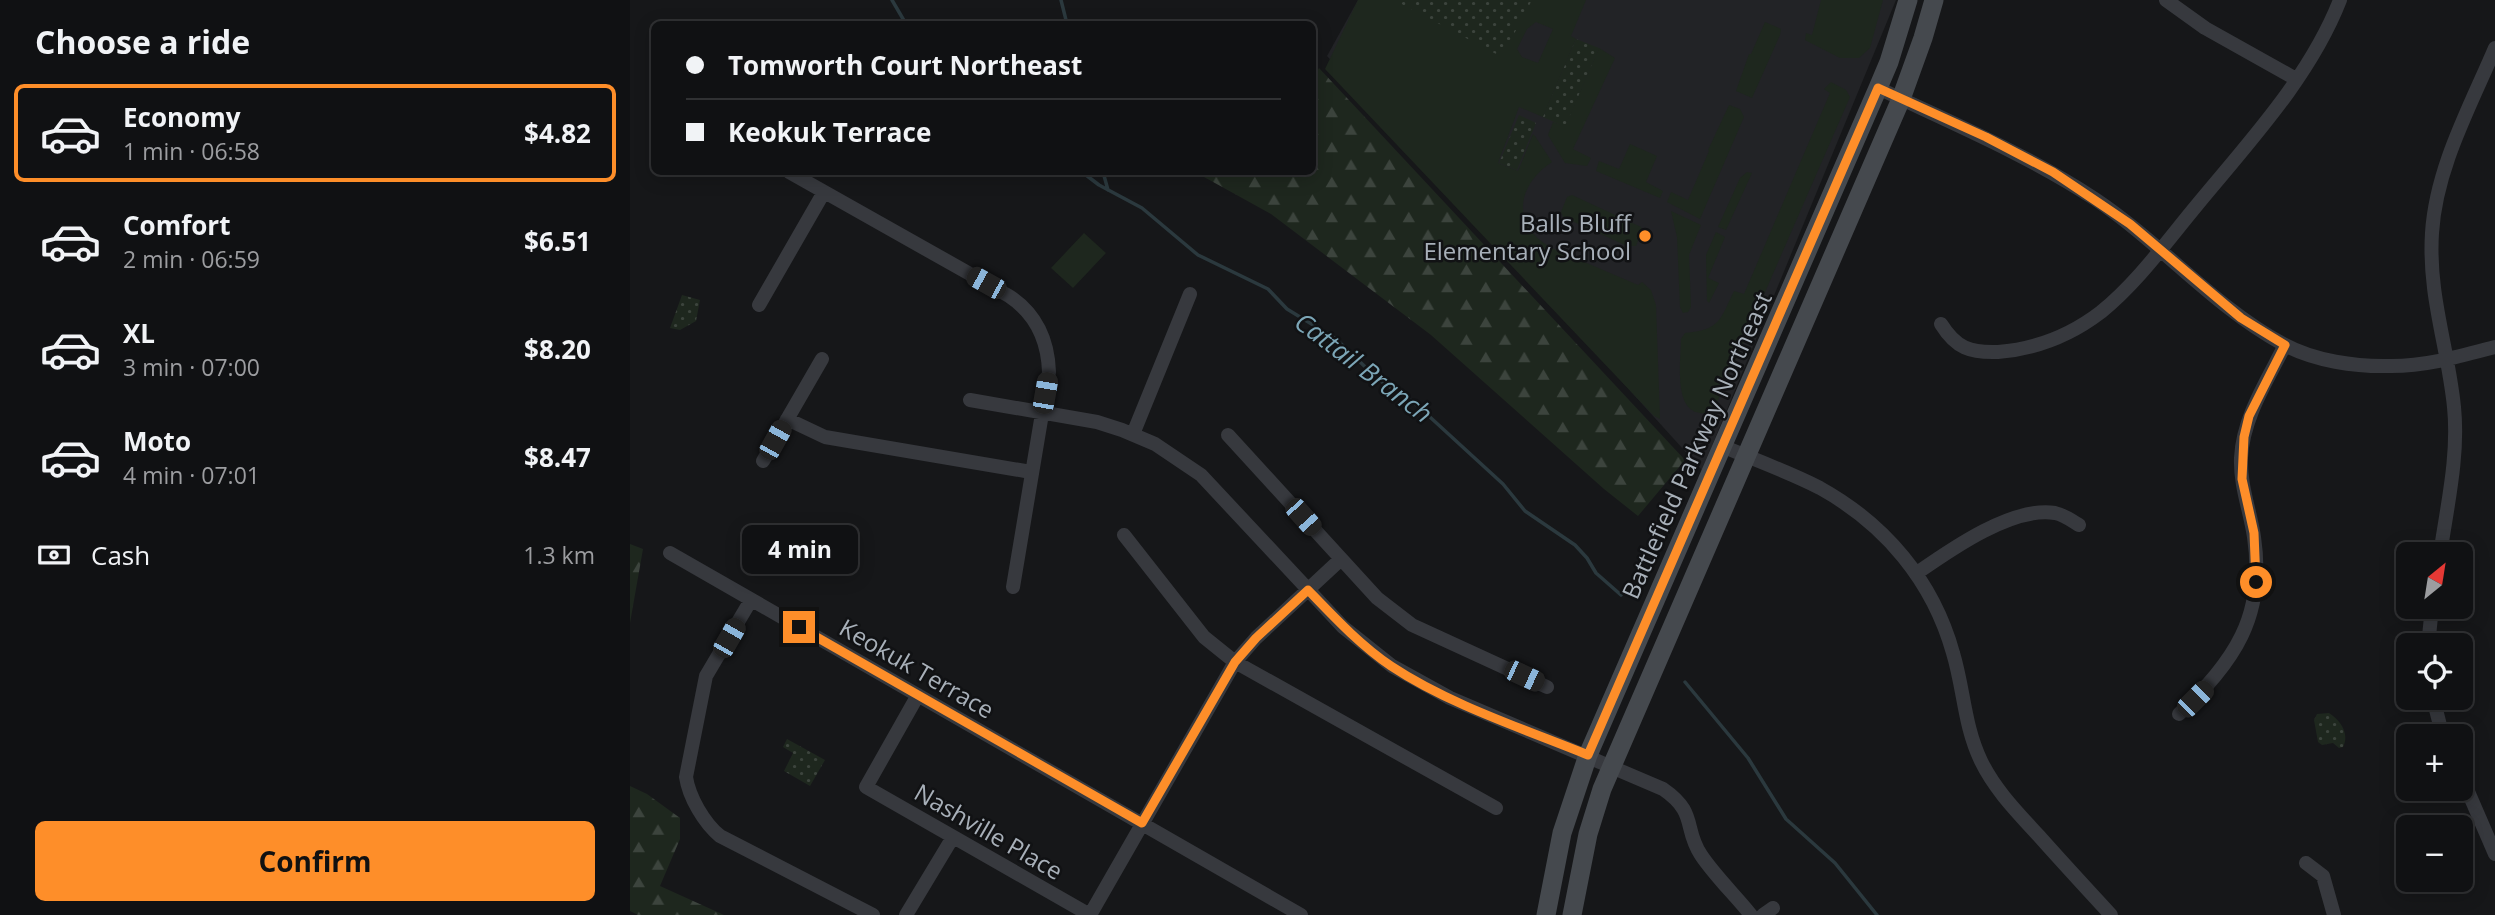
<!DOCTYPE html>
<meta charset="utf-8">
<style>
:root{--surface:#101113;--page:#191a1c;--text:#f1f3f6;--muted:#9c9da0;--line:#303133;--accent:#fe8e29}
body{margin:0;font-family:"Open Sans",sans-serif;background:var(--page);color:var(--text);height:100vh;display:flex;flex-direction:column;font-size:26px;white-space:nowrap}
*{box-sizing:border-box;margin:0}
p{font-size:23px;color:var(--muted)}
.icon{flex:none;width:38px;height:38px;fill:none;stroke:currentColor;stroke-width:2;stroke-linecap:round;stroke-linejoin:round}
.map{position:relative;flex:1;overflow:hidden}
.sheet{display:flex;flex-direction:column;background:var(--surface);width:630px}
.sheet>*{flex:none}
.top-card{position:absolute;left:21px;top:21px;width:665px;height:154px;border-radius:10px;box-shadow:0 4px 18px #0003,0 0 0 2px var(--line);display:grid;align-content:center;height:154px;padding:0 35px;background:var(--surface)}
.needle{width:46px;rotate:30deg}
.tools{position:absolute;left:1766px;top:542px;display:grid;gap:14px}
.tools a{display:grid;place-items:center;width:77px;height:77px;border-radius:10px;background:var(--surface);box-shadow:0 4px 18px #0003,0 0 0 2px var(--line);font-size:35px}
.end{position:absolute;width:32px;height:32px;margin:-16px;border:9px solid #fe8e29;background:#111;box-shadow:0 0 0 4px #111}
.from{border-radius:50%}
.bubble{position:absolute;height:49px;border-radius:10px;background:var(--surface);box-shadow:0 4px 18px #0003,0 0 0 2px var(--line);font-size:23px;font-weight:700;line-height:49px;text-align:center}
.car{position:absolute;width:21px;height:42px;margin:-21px -10px;border-radius:9px;box-shadow:0 0 5px 2px #0007;background:linear-gradient(#222 24%,#8ab4d8 0 40%,#222 0 76%,#8ab4d8 0 86%,#222 0)}
.top-card b{display:flex;align-items:center;gap:24px;height:66px;font-size:26px}
.top-card b+b{border-top:2px solid var(--line)}
.top-card i{width:18px;height:18px;background:var(--text)}
ul{padding:0;list-style:none}
li{display:flex;align-items:center;gap:21px;height:98px;margin:0 14px 10px;padding:0 21px;border:4px solid transparent;border-radius:10px}
li div{flex:1}
li b{display:block;font-size:26px}
li em{font-style:normal;font-weight:700}
li.current{border-color:var(--accent)}
li>.icon{width:63px;height:63px;stroke-width:1.5}
h2{padding:0 35px;font-size:32px;line-height:84px}
.pay{display:flex;align-items:center;gap:18px;height:77px;padding:0 35px;font-size:26px}
.pay p{margin-inline-start:auto}
.button{display:flex;gap:14px;margin-top:auto;padding:14px 35px}
.button a{flex:1;height:80px;border-radius:10px;background:var(--accent);color:#111;font-size:28px;font-weight:700;line-height:80px;text-align:center}
main{display:flex;flex:1;min-height:0}
.map>svg:first-child{display:block}
.built{fill:#222326}
.grass{fill:#1e271e;fill-rule:evenodd}
.forest{fill:url(#forest-firs)}
.park{fill:url(#park-dots)}
.lines{fill:none;stroke-linecap:round;stroke-linejoin:round}
.stream{stroke:#2b393e;stroke-width:3.5}
.street{stroke:#37393e;stroke-width:14}
.secondary{stroke:#45494e;stroke-width:19}
.route{stroke:#fe8e29;stroke-width:9}
.poi-dot{fill:#fe8e29;stroke:#111214;stroke-width:2.5}
.labels{text-anchor:middle;dominant-baseline:central;stroke-width:5;stroke-linejoin:round;paint-order:stroke}
.poi-label{font-size:24px;fill:#a8b0b9;stroke:#111214;text-anchor:end}
.street-label{font-size:24px;fill:#a8b0b9;stroke:#111214}
.water-label{font-size:26px;font-style:italic;fill:#7ca6b7;stroke:#111214}
</style>
<main>
<section class="sheet">
<h2>Choose a ride</h2>
<ul>
<li class="current"><svg class="icon" aria-label="car" viewBox="0 0 24 24"><path d="M5 17H2v-5l4-1 3-4h7l3 4 3 1v5h-3M9 17h6M6 11h13"/><circle cx="7" cy="17" r="2"/><circle cx="17" cy="17" r="2"/></svg><div><b>Economy</b><p>1 min · 06:58</p></div><em>$4.82</em></li>
<li><svg class="icon" aria-label="car" viewBox="0 0 24 24"><path d="M5 17H2v-5l4-1 3-4h7l3 4 3 1v5h-3M9 17h6M6 11h13"/><circle cx="7" cy="17" r="2"/><circle cx="17" cy="17" r="2"/></svg><div><b>Comfort</b><p>2 min · 06:59</p></div><em>$6.51</em></li>
<li><svg class="icon" aria-label="car" viewBox="0 0 24 24"><path d="M5 17H2v-5l4-1 3-4h7l3 4 3 1v5h-3M9 17h6M6 11h13"/><circle cx="7" cy="17" r="2"/><circle cx="17" cy="17" r="2"/></svg><div><b>XL</b><p>3 min · 07:00</p></div><em>$8.20</em></li>
<li><svg class="icon" aria-label="car" viewBox="0 0 24 24"><path d="M5 17H2v-5l4-1 3-4h7l3 4 3 1v5h-3M9 17h6M6 11h13"/><circle cx="7" cy="17" r="2"/><circle cx="17" cy="17" r="2"/></svg><div><b>Moto</b><p>4 min · 07:01</p></div><em>$8.47</em></li>
</ul>
<div class="pay"><svg class="icon" aria-label="cash" viewBox="0 0 24 24"><path d="M3 7h18v10H3z"/><circle cx="12" cy="12" r="2"/></svg>Cash<p>1.3 km</p></div>
<div class="button"><a>Confirm</a></div>
</section>
<div class="map">
<svg width="1865" height="915" viewBox="0 0 1865 915">
<defs>
<pattern id="forest-firs" width="22" height="20" patternUnits="userSpaceOnUse" patternTransform="scale(1.75)"><rect width="22" height="20" fill="#1e271e"/><path d="M5 1l3.5 6h-7zM16 11l3.5 6h-7z" fill="#3c443d"/></pattern>
<pattern id="park-dots" width="8" height="8" patternUnits="userSpaceOnUse" patternTransform="scale(1.75)"><rect width="8" height="8" fill="#1e271e"/><path d="M2 2h.1M6 6h.1" fill="none" stroke="#3c443d" stroke-width="1.8" stroke-linecap="round"/></pattern>
</defs>
<rect width="100%" height="100%" fill="#161719"/>
<path class="built" d="M728 0H1266L1072 470 697 56Z"/>
<path class="grass" d="M728 0H956L941 36 946 39 913 117 889 107 868 163 888 171 903 134 905 136 922 162C884 187 882 228 924 249L1008 285 1012 282 1021 290 1026 305 1030 419 1024 416 695 69ZM906 22 923 29 908 63 892 57 887 49 897 29Z
M1191 0H1253L1240 48 1229 58H1210L1175 40 1176 33 1182 35Z
M1135 22 1151 29 1150 35 1122 98 1106 91 1119 54H1121Z
M969 48 985 58 943 149 961 158 957 166 935 163 918 135 923 122 935 126Z
M1201 82 1216 90 1220 97 1085 407C1081 412 1077 414 1070 413 1043 410 1051 360 1051 339L1055 333C1090 330 1090 320 1104 291L1114 294 1200 93 1194 89Z
M1099 105 1110 109 1114 117 1070 219 1037 202 1041 192 1058 200 1079 151 1078 150Z
M1000 144 1027 156 1016 182 1033 191 1030 198 966 171 969 161 989 169Z
M1117 172 1122 173 1096 230 1088 227 1110 178Z
M942 195 1011 227 1012 230 1006 246H997L933 217 931 212 937 197Z
M1041 211 1071 225 1059 255 1061 307 1058 312 1053 313 1050 307 1047 237Z
M1086 232 1095 237 1078 278 1089 283 1079 303 1077 301 1076 255Z
M454 233 476 253 443 288 421 268Z"/>
<path class="forest" d="M689 68 1055 460 1008 516 974 489 801 335 641 214 565 172H682L683 78Z
M0 544 13 549 0 623Z
M0 786 17 794 50 818V839L30 886 94 915H8L0 911Z"/>
<path class="park" d="M764 0H902L875 51 873 55H868Z
M946 39 969 48 935 127 913 117Z
M889 115 906 123 887 170 869 163Z
M52 295 70 300 66 321 50 330 40 328Z
M1699 713C1710 720 1720 733 1713 747L1709 748 1703 743 1692 745 1688 742 1684 720 1687 714Z
M157 739 195 760 180 786 154 771 163 753 153 747Z"/>
<g class="lines">
<path class="stream" d="M262 0 276 24
M431 0 437 24
M452 172 469 185 512 208 568 255 638 289 657 309 706 339 749 380 782 401 801 418 873 484 895 511 945 545 957 558 966 573 991 595
M473 172 478 190
M1055 682 1118 758 1156 819 1205 863 1247 915"/>
<path class="street" d="M1536 0 1575 28 1666 79
M1248 88C1322 123 1396 154 1465 199 1531 243 1583 306 1653 344 1684 361 1726 367 1761 366 1797 366 1831 356 1865 347
M159 172 379 296C406 314 418 340 419 372L383 587
M129 305 194 192
M1311 324C1326 348 1340 353 1368 352 1406 349 1441 335 1471 312 1508 282 1537 241 1567 205 1619 142 1680 77 1710 0
M340 400 467 422 492 430 525 444 571 475 713 627 762 666 820 698 1033 789C1068 813 1053 828 1071 855 1085 876 1105 895 1121 915
M157 419 195 437 401 472
M503 434 560 294
M598 435 747 598 782 625 917 687
M1092 446C1125 460 1159 472 1190 488 1255 524 1303 581 1323 653 1334 689 1334 726 1351 761 1365 790 1388 813 1409 836 1433 863 1457 889 1481 915
M133 461 192 359
M494 535 574 637 605 662 866 808
M40 553 671 915
M1810 555C1817 506 1829 456 1824 407 1818 347 1798 295 1802 233 1806 168 1840 107 1865 48
M1287 573C1320 550 1382 506 1425 513 1434 515 1441 520 1449 525
M121 600 76 676 56 777C59 797 74 823 90 836L243 915
M1798 646 1802 607
M288 695 236 787 460 915 605 662 626 638 711 559
M1803 698 1813 737
M1549 714C1604 661 1636 617 1624 537 1620 510 1610 486 1611 458 1613 417 1637 381 1655 345
M1830 773 1865 854
M1676 863 1693 876 1704 915
M276 915 323 837
M1133 915 1143 908"/>
<path class="secondary" d="M916 915 932 833 958 755 1248 88 1259 62 1278 0
M942 915 958 834 972 789 1271 99 1293 38 1304 0"/>
</g>
<g class="lines">
<path class="route" d="M169 627 512 823 605 662 626 638 678 590C704 617 730 645 761 666 818 704 894 729 958 755L1248 88 1356 137 1423 172 1500 224 1611 318 1655 345 1619 416 1614 437 1612 479 1624 533 1626 582"/>
</g>
<circle class="poi-dot" cx="1015" cy="236" r="7"/>
<g class="labels">
<g class="poi-label">
<text x="1001" y="222">Balls Bluff<tspan x="1001" dy="28">Elementary School</tspan></text>
</g>
<g class="street-label">
<text transform="translate(1066 445) rotate(-66)">Battlefield Parkway Northeast</text>
<text transform="translate(287 668) rotate(30)">Keokuk Terrace</text>
<text transform="translate(359 831) rotate(30)">Nashville Place</text>
</g>
<g class="water-label">
<text transform="translate(734 367) rotate(37)">Cattail Branch</text>
</g>
</g>
</svg>
<div class="tools">
<a><svg class="needle" viewBox="-14 -14 28 28"><path d="M0-13l5 13h-10z" fill="#e53935"/><path d="M0 13l5-13h-10z" fill="#9c9da0"/></svg></a>
<a><svg class="icon" aria-label="locate" viewBox="0 0 24 24"><circle cx="12" cy="12" r="6"/><path d="M12 2v4M12 18v4M2 12h4M18 12h4"/></svg></a>
<a>+</a>
<a>−</a>
</div>
<i class="end from" style="left:1626px;top:582px"></i>
<i class="end" style="left:169px;top:627px"></i>
<div class="bubble" style="left:112px;top:525px;width:116px">4 min</div>
<i class="car" style="left:356px;top:283px;rotate:299deg"></i>
<i class="car" style="left:415px;top:393px;rotate:10deg"></i>
<i class="car" style="left:145px;top:440px;rotate:29deg"></i>
<i class="car" style="left:673px;top:517px;rotate:138deg"></i>
<i class="car" style="left:99px;top:638px;rotate:30deg"></i>
<i class="car" style="left:894px;top:676px;rotate:115deg"></i>
<i class="car" style="left:1565px;top:699px;rotate:45deg"></i>
<div class="top-card">
<b><i class="from"></i>Tomworth Court Northeast</b>
<b><i></i>Keokuk Terrace</b>
</div>
</div>
</main>
